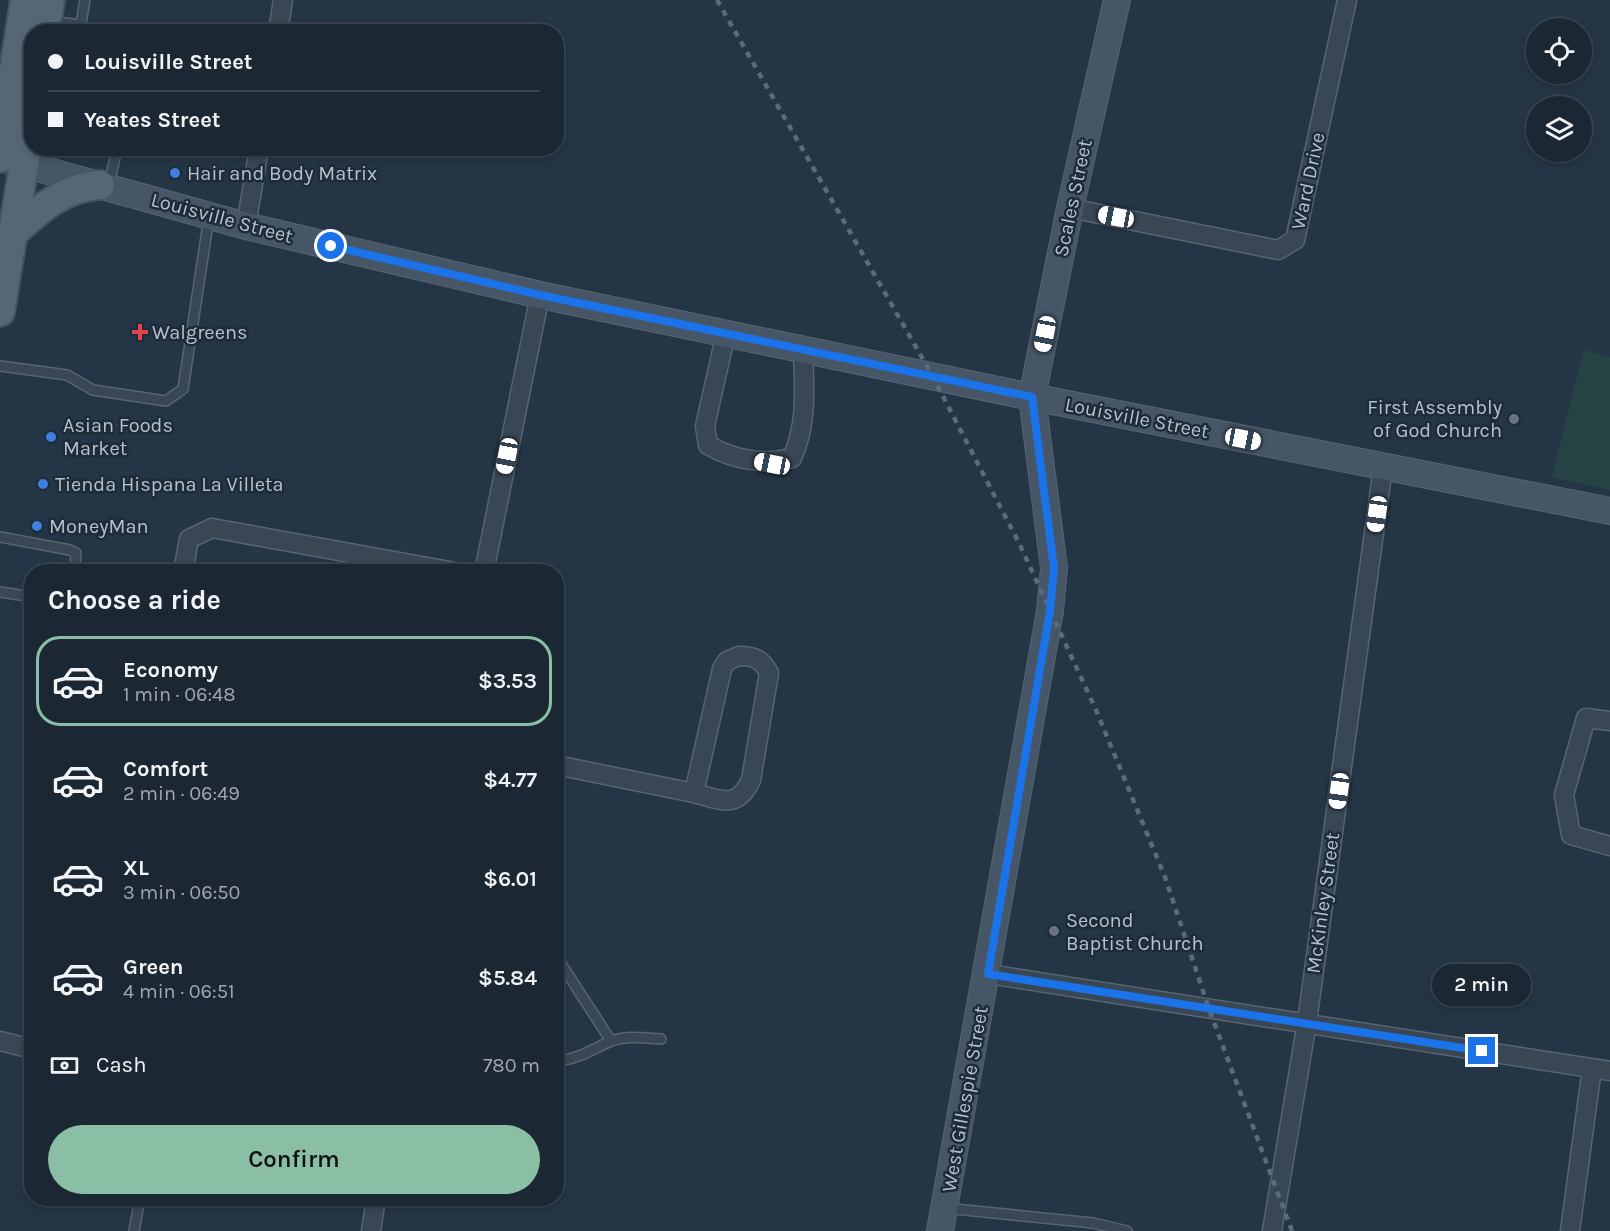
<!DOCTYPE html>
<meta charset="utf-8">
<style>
:root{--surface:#1b2834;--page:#283440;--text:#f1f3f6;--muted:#a0a6ac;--line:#39444f;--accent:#8abfa5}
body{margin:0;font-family:Karla,sans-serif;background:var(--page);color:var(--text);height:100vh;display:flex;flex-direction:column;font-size:22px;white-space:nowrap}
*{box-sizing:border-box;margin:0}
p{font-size:20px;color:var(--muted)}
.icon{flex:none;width:33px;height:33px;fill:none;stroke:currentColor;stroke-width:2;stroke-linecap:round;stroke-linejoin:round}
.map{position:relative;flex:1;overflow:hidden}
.panel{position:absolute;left:24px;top:564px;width:540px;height:642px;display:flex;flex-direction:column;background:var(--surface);border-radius:24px;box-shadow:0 3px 9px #0003,0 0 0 2px var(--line)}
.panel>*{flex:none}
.guide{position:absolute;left:24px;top:24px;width:540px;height:132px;border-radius:24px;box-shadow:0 3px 9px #0003,0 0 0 2px var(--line);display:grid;align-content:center;height:132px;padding:0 24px;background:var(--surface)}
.fabs{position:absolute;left:1526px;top:18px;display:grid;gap:12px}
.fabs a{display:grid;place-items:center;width:66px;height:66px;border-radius:50%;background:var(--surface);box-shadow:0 3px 9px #0003,0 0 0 2px var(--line);font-size:30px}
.end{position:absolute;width:27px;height:27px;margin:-14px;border:8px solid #1a73e8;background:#fff;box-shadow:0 0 0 3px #fff}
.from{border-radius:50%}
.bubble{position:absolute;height:42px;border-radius:21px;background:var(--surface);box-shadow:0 3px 9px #0003,0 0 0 2px var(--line);font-size:20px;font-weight:600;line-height:42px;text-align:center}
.car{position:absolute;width:18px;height:36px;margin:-18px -9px;border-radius:8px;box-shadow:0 0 4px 2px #0007;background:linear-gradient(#fff 24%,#345 0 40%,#fff 0 76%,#345 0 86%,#fff 0)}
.guide b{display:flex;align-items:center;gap:21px;height:57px;font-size:22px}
.guide b+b{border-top:2px solid var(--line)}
.guide i{width:15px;height:15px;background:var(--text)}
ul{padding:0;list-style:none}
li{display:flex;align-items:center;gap:18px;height:90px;margin:0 12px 9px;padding:0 12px;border:3px solid transparent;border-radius:24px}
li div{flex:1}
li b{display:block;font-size:22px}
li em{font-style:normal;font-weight:600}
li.active{border-color:var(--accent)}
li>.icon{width:54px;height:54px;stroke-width:1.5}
h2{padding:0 24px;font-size:27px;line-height:72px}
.pay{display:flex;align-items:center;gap:15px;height:66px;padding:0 24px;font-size:22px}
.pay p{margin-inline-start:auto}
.primary-button{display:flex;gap:12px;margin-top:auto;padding:12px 24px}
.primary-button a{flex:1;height:69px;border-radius:36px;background:var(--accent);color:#111;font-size:24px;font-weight:600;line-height:69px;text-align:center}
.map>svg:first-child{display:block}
.green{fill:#264445}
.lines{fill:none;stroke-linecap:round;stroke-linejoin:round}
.lane-casing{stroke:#576471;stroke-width:12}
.street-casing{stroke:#576471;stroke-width:21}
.secondary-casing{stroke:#576471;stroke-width:28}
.primary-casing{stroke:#465260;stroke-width:32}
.lane{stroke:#394654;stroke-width:9}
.street{stroke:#394654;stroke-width:18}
.secondary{stroke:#475667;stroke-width:26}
.primary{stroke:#576674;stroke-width:28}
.rail{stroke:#5b6b7b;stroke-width:4.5;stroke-dasharray:6 6;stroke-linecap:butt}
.route{stroke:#1a73e8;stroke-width:8}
.shop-dot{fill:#3f7fe0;stroke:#1e2b39;stroke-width:2}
.health-dot{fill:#e0444e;stroke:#1e2b39;stroke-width:2}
.worship-dot{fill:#6b7280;stroke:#1e2b39;stroke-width:2}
.labels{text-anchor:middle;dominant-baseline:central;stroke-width:5;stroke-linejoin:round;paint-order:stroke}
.poi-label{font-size:20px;fill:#b6c1cd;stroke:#1e2b39;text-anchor:start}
.street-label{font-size:20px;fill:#b6c1cd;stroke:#1e2b39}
</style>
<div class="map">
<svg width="1610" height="1231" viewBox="0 0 1610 1231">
<rect width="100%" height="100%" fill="#243545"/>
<path class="green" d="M1584 350 1610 357V490L1552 477Z"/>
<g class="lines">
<g class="lane-casing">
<path id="lane" d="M49 21 81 25
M80 29 85 0
M106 32 124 29 131 32
M109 185 117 148
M0 366 67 375 93 390 166 401 183 389 209 217
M0 537 70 550 76 553 75 572
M0 592 32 597
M556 956 611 1041
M556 1055 561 1061C584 1056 589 1051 609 1042 625 1035 644 1038 661 1039
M945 1208 1093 1223 1127 1231
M134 1231 140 1198"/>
</g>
<g class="street-casing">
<path id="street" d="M278 32 283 0
M1070 208 1278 250 1295 240 1347 0
M246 226 259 148
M726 333 705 426 708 445C733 460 764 465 792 458 808 423 804 386 803 349
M183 572 189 539 212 528 455 572
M484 572 540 295
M739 656C755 656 761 659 769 673L751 780C737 810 721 800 694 793L722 669 727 661Z
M1610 721 1586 718 1564 795 1571 835 1610 846
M556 765 694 793
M988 974 1610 1071
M0 1041 32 1049
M371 1231 376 1198
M1272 1231 1307 1022 1383 467
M1570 1231 1592 1068"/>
</g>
<g class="secondary-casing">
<path id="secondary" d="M5 159 246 226 540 295 1032 397 1610 511
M940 1231 1050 611 1054 568 1032 397 1070 208 1117 0"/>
</g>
<g class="primary-casing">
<path id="primary" d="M45 32 50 0
M0 158 25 0
M12 234C39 210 63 187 100 185
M0 312 32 115"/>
</g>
<use href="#lane" class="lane"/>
<use href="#street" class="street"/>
<use href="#secondary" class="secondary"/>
<use href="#primary" class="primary"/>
<path class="rail" d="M717 0 932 375 1020 545 1096 710 1165 877 1209 1009 1292 1231"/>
</g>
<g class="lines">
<path class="route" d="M331 246 540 295 1032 397 1054 568 1050 611 988 974 1482 1051"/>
</g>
<g class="shop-dot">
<circle cx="175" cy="173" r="6"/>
<circle cx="51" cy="437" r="6"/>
<circle cx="43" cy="484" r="6"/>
<circle cx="37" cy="526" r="6"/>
</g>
<path class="health-dot" d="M137 323h6v6h6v6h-6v6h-6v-6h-6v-6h6z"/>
<g class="worship-dot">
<circle cx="1514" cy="419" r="6"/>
<circle cx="1054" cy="931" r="6"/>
</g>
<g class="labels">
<g class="poi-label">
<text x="187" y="173">Hair and Body Matrix</text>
<text x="152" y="332">Walgreens</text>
<text x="1502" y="407" text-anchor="end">First Assembly<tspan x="1502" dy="23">of God Church</tspan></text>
<text x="63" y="425">Asian Foods<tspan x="63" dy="23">Market</tspan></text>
<text x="55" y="484">Tienda Hispana La Villeta</text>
<text x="49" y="526">MoneyMan</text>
<text x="1066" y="920">Second<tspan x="1066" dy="23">Baptist Church</tspan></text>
</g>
<g class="street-label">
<text transform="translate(1308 181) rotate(-78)">Ward Drive</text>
<text transform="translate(1073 198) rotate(-78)">Scales Street</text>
<text transform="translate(222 218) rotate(15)">Louisville Street</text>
<text transform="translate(1137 418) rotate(11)">Louisville Street</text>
<text transform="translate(1323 903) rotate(-82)">McKinley Street</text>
<text transform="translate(965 1099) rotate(-80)">West Gillespie Street</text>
</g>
</g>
</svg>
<div class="fabs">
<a><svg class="icon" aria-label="locate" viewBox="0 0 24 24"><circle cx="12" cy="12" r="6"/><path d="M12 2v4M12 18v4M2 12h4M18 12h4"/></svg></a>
<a><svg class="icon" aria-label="layers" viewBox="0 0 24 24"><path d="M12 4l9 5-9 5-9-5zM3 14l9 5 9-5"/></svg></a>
</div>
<i class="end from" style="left:331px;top:246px"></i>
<i class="end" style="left:1482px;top:1051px"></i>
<div class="bubble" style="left:1432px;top:964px;width:99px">2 min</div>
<i class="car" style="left:1116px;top:217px;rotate:281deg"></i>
<i class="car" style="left:1045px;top:334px;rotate:191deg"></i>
<i class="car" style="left:1243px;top:439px;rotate:101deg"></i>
<i class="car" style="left:507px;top:456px;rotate:191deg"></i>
<i class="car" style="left:772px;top:464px;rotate:281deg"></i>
<i class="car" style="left:1377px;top:514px;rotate:188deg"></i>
<i class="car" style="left:1339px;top:791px;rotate:188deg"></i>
<div class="guide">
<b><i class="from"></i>Louisville Street</b>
<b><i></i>Yeates Street</b>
</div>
<section class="panel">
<h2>Choose a ride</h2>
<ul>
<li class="active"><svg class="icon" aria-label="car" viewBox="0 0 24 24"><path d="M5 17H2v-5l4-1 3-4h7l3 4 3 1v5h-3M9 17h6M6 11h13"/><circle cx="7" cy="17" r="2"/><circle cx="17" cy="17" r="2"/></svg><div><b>Economy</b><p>1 min · 06:48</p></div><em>$3.53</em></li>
<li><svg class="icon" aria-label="car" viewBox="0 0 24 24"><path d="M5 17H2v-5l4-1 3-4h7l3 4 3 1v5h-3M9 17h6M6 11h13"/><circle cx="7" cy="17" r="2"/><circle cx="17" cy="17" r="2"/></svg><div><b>Comfort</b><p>2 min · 06:49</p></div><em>$4.77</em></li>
<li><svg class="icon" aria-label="car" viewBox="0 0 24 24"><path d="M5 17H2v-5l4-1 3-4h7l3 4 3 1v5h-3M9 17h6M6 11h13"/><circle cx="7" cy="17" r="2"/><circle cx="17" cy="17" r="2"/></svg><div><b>XL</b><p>3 min · 06:50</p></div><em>$6.01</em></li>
<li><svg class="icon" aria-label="car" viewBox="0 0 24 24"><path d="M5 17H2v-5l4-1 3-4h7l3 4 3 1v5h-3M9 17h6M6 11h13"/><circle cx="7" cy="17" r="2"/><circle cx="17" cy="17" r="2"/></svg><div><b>Green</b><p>4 min · 06:51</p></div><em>$5.84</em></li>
</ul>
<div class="pay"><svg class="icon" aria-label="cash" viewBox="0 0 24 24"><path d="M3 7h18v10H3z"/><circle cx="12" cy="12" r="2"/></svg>Cash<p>780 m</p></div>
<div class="primary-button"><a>Confirm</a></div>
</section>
</div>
